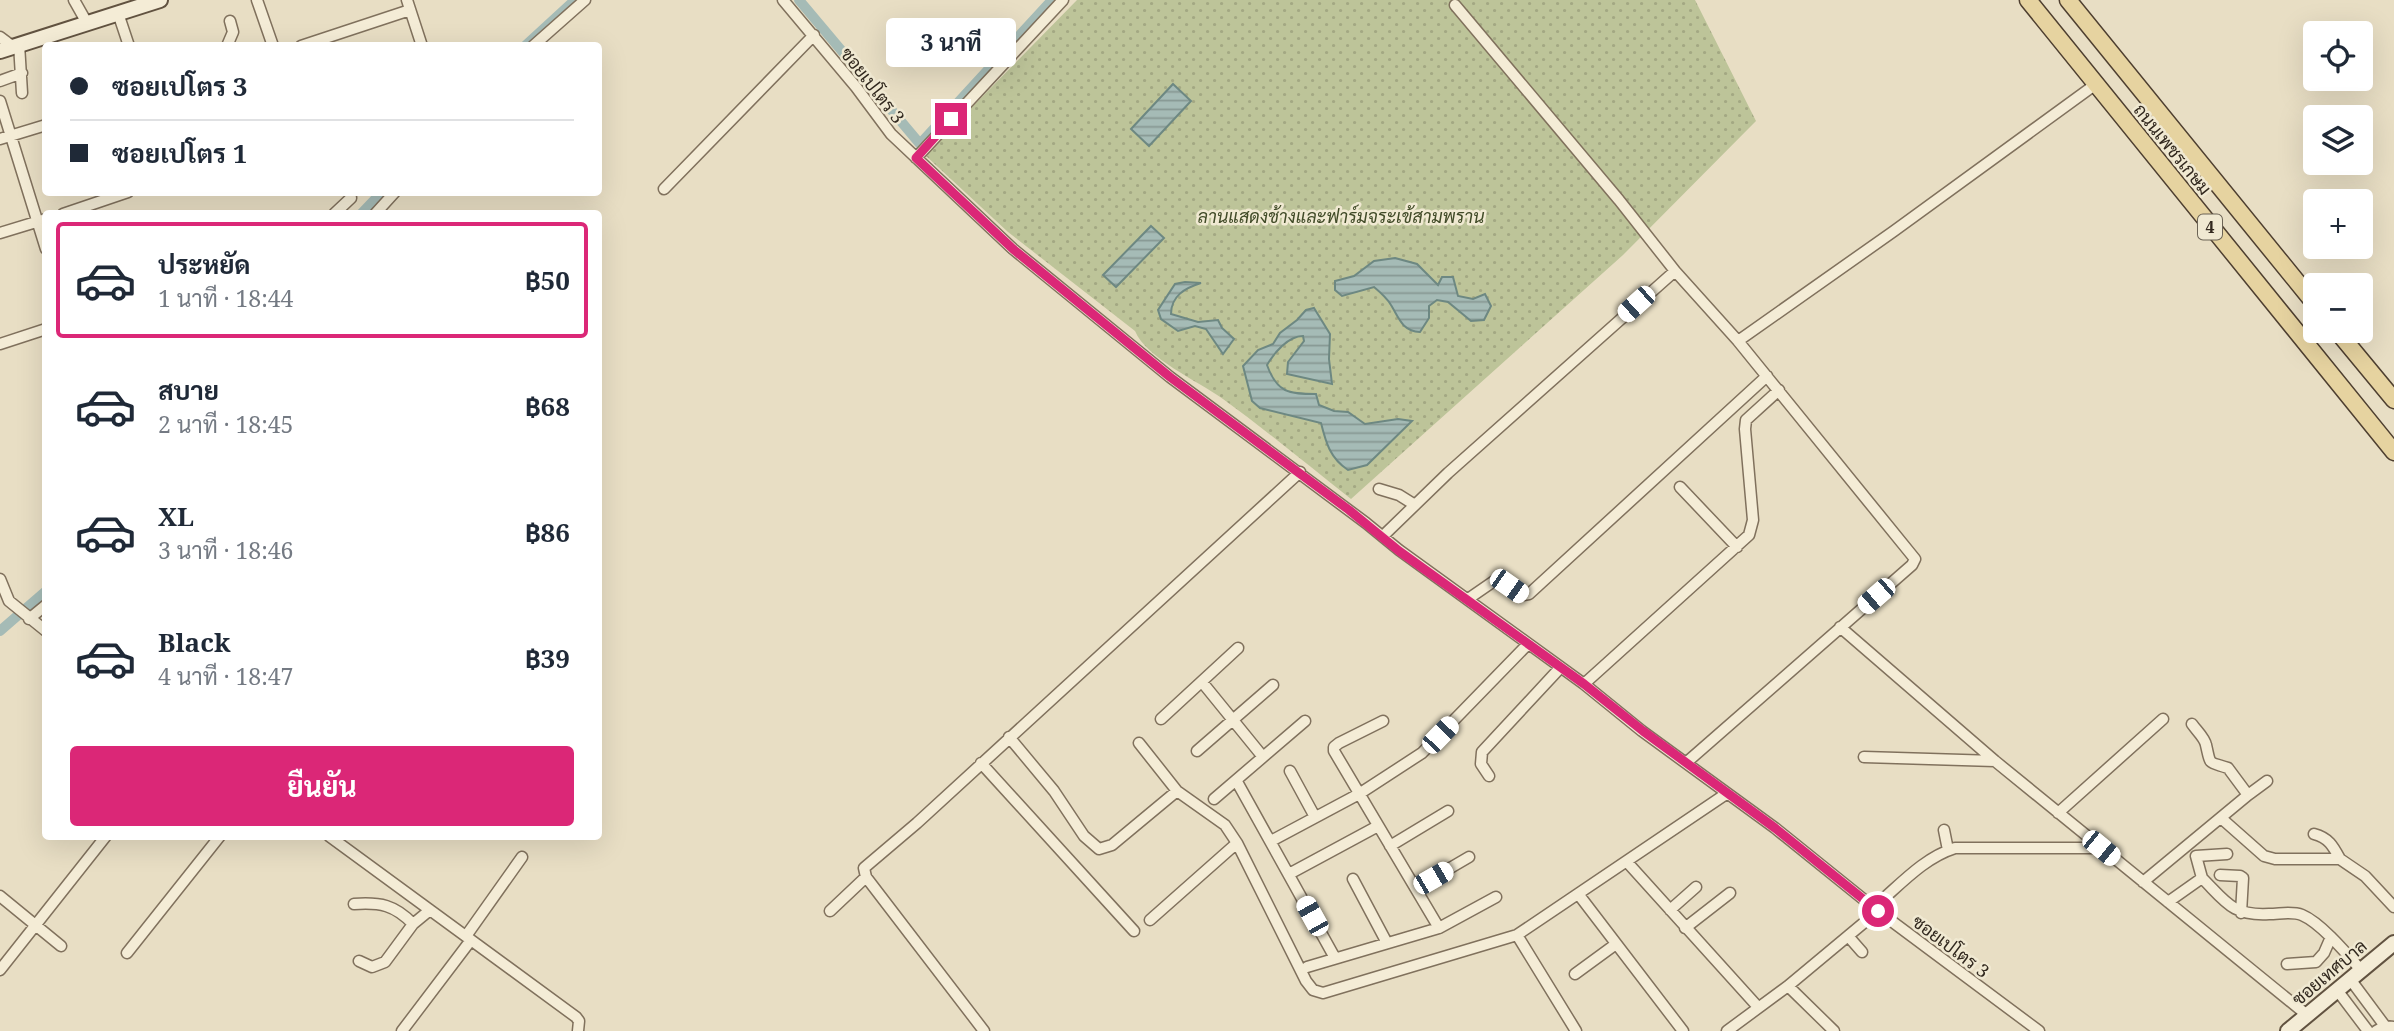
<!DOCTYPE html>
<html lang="th">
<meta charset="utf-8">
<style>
:root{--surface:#fff;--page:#f6f6f7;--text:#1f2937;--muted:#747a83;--line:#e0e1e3;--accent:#db2777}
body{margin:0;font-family:"Noto Serif",Sarabun,serif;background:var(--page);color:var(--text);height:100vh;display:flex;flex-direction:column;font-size:26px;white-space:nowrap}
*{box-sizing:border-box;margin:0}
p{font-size:23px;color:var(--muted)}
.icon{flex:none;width:38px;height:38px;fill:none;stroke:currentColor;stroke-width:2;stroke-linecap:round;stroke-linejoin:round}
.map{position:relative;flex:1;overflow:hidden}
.details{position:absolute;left:42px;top:210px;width:560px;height:630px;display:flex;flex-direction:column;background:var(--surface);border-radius:7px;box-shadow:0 7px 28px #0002}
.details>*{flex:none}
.guide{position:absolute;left:42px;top:42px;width:560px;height:154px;border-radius:7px;box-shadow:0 7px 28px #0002;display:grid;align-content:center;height:154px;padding:0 28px;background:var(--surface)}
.controls{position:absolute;left:2303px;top:21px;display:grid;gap:14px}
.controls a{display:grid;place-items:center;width:70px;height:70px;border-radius:7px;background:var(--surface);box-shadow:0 7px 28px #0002;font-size:35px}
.end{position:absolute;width:32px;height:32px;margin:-16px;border:9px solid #db2777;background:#fff;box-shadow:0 0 0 4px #fff}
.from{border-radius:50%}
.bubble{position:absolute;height:49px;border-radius:7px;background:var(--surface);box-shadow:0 7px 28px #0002;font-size:23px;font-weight:700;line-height:49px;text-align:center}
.car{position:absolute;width:21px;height:42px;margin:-21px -10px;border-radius:9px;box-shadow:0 0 5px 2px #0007;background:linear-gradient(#fff 24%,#345 0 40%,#fff 0 76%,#345 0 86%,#fff 0)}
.guide b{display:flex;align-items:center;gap:24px;height:66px;font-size:26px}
.guide b+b{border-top:2px solid var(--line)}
.guide i{width:18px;height:18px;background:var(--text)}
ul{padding:12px 0 0;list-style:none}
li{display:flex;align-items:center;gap:21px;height:116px;margin:0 14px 10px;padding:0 14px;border:4px solid transparent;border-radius:7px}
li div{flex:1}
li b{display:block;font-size:26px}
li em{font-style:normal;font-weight:700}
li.selected{border-color:var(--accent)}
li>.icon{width:63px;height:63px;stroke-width:1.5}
.cta{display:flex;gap:14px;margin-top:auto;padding:14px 28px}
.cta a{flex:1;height:80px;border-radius:7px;background:var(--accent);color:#fff;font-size:28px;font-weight:700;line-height:80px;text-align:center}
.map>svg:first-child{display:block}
.green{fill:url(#green-dots)}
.water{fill:url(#water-rules);stroke:#6d8882;stroke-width:2}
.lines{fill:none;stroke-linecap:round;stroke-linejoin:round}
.canal{stroke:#a5bbb6;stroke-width:10}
.street-casing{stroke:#80715d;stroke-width:13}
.secondary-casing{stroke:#615240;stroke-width:18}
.primary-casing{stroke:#4e3f30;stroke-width:19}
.street{stroke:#f4ecd6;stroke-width:10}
.secondary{stroke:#f4ecd6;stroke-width:14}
.primary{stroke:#e6d3a0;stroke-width:16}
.route{stroke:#db2777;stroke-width:9}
.labels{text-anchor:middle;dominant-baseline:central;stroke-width:5;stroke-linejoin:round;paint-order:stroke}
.shield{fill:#f0e9d2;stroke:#6b6355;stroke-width:2}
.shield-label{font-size:16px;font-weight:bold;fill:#32291f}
.street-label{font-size:18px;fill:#32291f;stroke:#f0e9d2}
.park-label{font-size:18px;font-style:italic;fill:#414b28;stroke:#f0e9d2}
</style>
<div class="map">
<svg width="2394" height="1031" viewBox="0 0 2394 1031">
<defs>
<pattern id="green-dots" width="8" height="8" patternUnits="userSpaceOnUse" patternTransform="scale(1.75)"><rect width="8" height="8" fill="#bdc499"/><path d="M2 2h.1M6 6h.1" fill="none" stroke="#a3a883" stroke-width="1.8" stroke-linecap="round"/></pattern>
<pattern id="water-rules" width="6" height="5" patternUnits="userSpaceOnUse" patternTransform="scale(1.75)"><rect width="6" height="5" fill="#a5bbb6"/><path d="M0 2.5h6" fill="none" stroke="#879893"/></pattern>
</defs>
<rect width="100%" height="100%" fill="#e8dec4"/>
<path class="green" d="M1077 0H1695L1756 121 1623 255 1351 499C1309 466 1267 431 1223 399 1198 381 1146 358 1135 331L1008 232 925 155Z"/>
<path class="water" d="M1173 84 1191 101 1149 146 1131 129Z
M1151 226 1164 238 1116 287 1103 275Z
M1395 258 1417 264 1438 285 1442 277H1453L1458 296 1473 299 1485 294 1491 306 1484 320 1471 321 1448 302 1437 300 1429 306V318L1420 332C1402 331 1399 318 1391 305 1387 298 1380 292 1374 287L1342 296 1335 290V281L1354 276 1374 261Z
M1185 282 1201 283C1185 288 1171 296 1171 314L1198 322 1218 320 1222 328 1234 339 1223 354 1206 329 1195 326 1178 331 1161 319 1158 310 1175 284Z
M1314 308 1330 334 1329 359 1332 384 1287 374 1288 362 1304 341 1303 336C1288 336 1274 353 1267 365 1277 393 1289 394 1316 394L1319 405 1334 411 1348 412 1365 424 1398 419 1412 421 1367 465 1348 470C1330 458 1326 443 1321 423L1260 408 1252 401 1243 366 1258 350 1273 344 1280 333 1297 320 1306 310Z"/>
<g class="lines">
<path class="canal" d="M799 0 920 144 1052 0
M525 46 575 0
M361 214 382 192
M0 631 46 591"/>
<g class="street-casing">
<path id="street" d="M74 0 87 23
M257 0 273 46
M407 0 422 46
M783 0 856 87 891 134 1013 249 1170 377 1366 523 1399 550 1584 684 1642 731 1775 828 1878 911 2039 1031
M1455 5 1619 200 1675 271 1738 341 1915 559 1912 565 1687 762
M118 13 129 46
M0 37 12 46
M19 44 22 93
M227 46 233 32 230 21
M301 46 410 10
M533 46 585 0
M0 81 22 73
M0 101 46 249
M0 139 46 125
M916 158 1063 0
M664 189 814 35
M63 214 128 192
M334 214 351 198
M375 214 395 192
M0 233 46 219
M1738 341 1894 231 2096 84
M0 344 46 329
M1680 487 1737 547
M1379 489 1399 495 1415 505
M1383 536 1448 473 1675 271
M0 579 9 601 46 631
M1468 599 1497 579 1523 595 1529 594 1767 376
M29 619 46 605
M1840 627 1995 761 2307 1015
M1202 682 1263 757
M1584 684 1749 535 1753 520 1745 429 1746 420 1779 390
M1161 719 1238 648
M1383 721 1339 743 1334 747V751L1439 928 1496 897
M1009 737 1054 791 1084 836 1099 849 1112 845 1177 791
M1139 743 1177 791 1225 825 1237 843 1306 981 1313 990 1323 993 1517 935 1726 794
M1197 751 1273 685
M1864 757 1995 761
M981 763 1134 931
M1290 771 1315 817
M1489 776 1481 764 1482 752 1560 668
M1236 780 1335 958
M2248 795 2267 781
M1214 799 1305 721
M2058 813 2163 719
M2221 818 2264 856 2275 859H2340L2365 876 2394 907
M1944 830 1948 850
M2314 834C2329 838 2333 846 2340 859
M329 836 576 1017 579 1021 578 1031
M1271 841 1359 794 1422 753 1527 645
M1390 846 1448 811
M1627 862 1758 1007
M1289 874 1378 826
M2220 875 2240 876 2243 878 2241 913
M2202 878C2226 902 2232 916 2269 914 2280 914 2292 911 2302 915 2321 923 2347 954 2361 970
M1353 879 1387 943
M2143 882 2248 795 2228 768C2207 761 2211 766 2206 745 2205 738 2196 730 2192 724
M1416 888 1469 857
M1579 895 1683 1031
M0 896 61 946
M2168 902 2202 878 2196 856 2227 854
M354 904C380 902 395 905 413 924L430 910
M1874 907C1899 886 1923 858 1955 848H2101
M1670 910 1696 887
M830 911 866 877
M1150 920 1237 843
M1685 928 1730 893
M1517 935 1576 1031
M466 936 522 857
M1848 936 1862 952
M127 953 220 836
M359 961 372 967 385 962 413 924
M2287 964 2316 962 2324 953 2331 937
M1307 967 1439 928
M0 970 106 836
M1575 974 1616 944
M2350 979 2385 1026
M1788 986 1834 1031
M2337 990 2368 1031
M402 1031 471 940
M984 1031 866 877 864 868 917 823 1300 472
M1727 1031 1788 986 1878 911
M2376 1031 2385 1026 2394 1027"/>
</g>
<g class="secondary-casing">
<path id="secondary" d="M0 51 160 0
M2288 1031 2394 943"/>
</g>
<g class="primary-casing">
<path id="primary" d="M2028 0 2394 452
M2068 0 2315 304
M2337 331 2394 400"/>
</g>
<use href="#street" class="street"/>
<use href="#secondary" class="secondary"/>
<use href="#primary" class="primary"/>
</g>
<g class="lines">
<path class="route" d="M951 119 916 158 1013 249 1170 377 1349 510 1399 551 1584 684 1643 731 1775 828 1878 911"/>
</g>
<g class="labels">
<rect class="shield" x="2198" y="214.5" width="24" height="25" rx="5"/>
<g class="shield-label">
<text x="2210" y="227">4</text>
</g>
<g class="street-label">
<text transform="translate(873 85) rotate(52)">ซอยเปโตร 3</text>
<text transform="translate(2173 149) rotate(51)">ถนนเพชรเกษม</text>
<text transform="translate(1951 946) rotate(37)">ซอยเปโตร 3</text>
<text transform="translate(2329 972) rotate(-40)">ซอยเทศบาล</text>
</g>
<g class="park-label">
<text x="1341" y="216">ลานแสดงช้างและฟาร์มจระเข้สามพราน</text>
</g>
</g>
</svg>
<div class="controls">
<a><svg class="icon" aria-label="locate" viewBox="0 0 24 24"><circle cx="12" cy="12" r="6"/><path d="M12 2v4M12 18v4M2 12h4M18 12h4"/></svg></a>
<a><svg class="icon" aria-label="layers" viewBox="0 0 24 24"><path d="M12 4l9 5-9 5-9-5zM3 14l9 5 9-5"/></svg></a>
<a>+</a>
<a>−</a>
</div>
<i class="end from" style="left:1878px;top:911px"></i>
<i class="end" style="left:951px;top:119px"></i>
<div class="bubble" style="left:886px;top:18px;width:130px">3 นาที</div>
<i class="car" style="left:1636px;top:304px;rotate:228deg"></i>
<i class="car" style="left:1509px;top:586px;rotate:125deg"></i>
<i class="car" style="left:1876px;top:596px;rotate:229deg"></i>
<i class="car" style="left:1440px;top:735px;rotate:44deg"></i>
<i class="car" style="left:2101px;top:848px;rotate:129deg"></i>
<i class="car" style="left:1433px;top:878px;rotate:60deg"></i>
<i class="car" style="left:1312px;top:916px;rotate:331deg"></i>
<div class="guide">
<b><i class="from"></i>ซอยเปโตร 3</b>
<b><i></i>ซอยเปโตร 1</b>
</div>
<section class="details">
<ul>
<li class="selected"><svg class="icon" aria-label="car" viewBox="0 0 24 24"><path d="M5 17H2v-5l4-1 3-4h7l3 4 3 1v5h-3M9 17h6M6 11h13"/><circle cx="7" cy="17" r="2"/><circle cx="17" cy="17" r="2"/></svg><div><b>ประหยัด</b><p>1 นาที · 18:44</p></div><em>฿50</em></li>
<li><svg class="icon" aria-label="car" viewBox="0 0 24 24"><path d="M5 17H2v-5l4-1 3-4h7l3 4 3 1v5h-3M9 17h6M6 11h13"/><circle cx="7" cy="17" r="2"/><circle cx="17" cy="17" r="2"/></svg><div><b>สบาย</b><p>2 นาที · 18:45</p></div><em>฿68</em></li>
<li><svg class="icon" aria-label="car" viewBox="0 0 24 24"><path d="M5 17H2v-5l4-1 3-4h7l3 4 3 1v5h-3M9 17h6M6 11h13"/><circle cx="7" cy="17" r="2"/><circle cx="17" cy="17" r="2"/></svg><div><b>XL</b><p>3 นาที · 18:46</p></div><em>฿86</em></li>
<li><svg class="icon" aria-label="car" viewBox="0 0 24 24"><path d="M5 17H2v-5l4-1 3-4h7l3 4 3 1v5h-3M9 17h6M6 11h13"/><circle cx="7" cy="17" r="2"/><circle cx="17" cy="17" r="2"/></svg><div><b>Black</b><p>4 นาที · 18:47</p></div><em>฿39</em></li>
</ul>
<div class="cta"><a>ยืนยัน</a></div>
</section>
</div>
